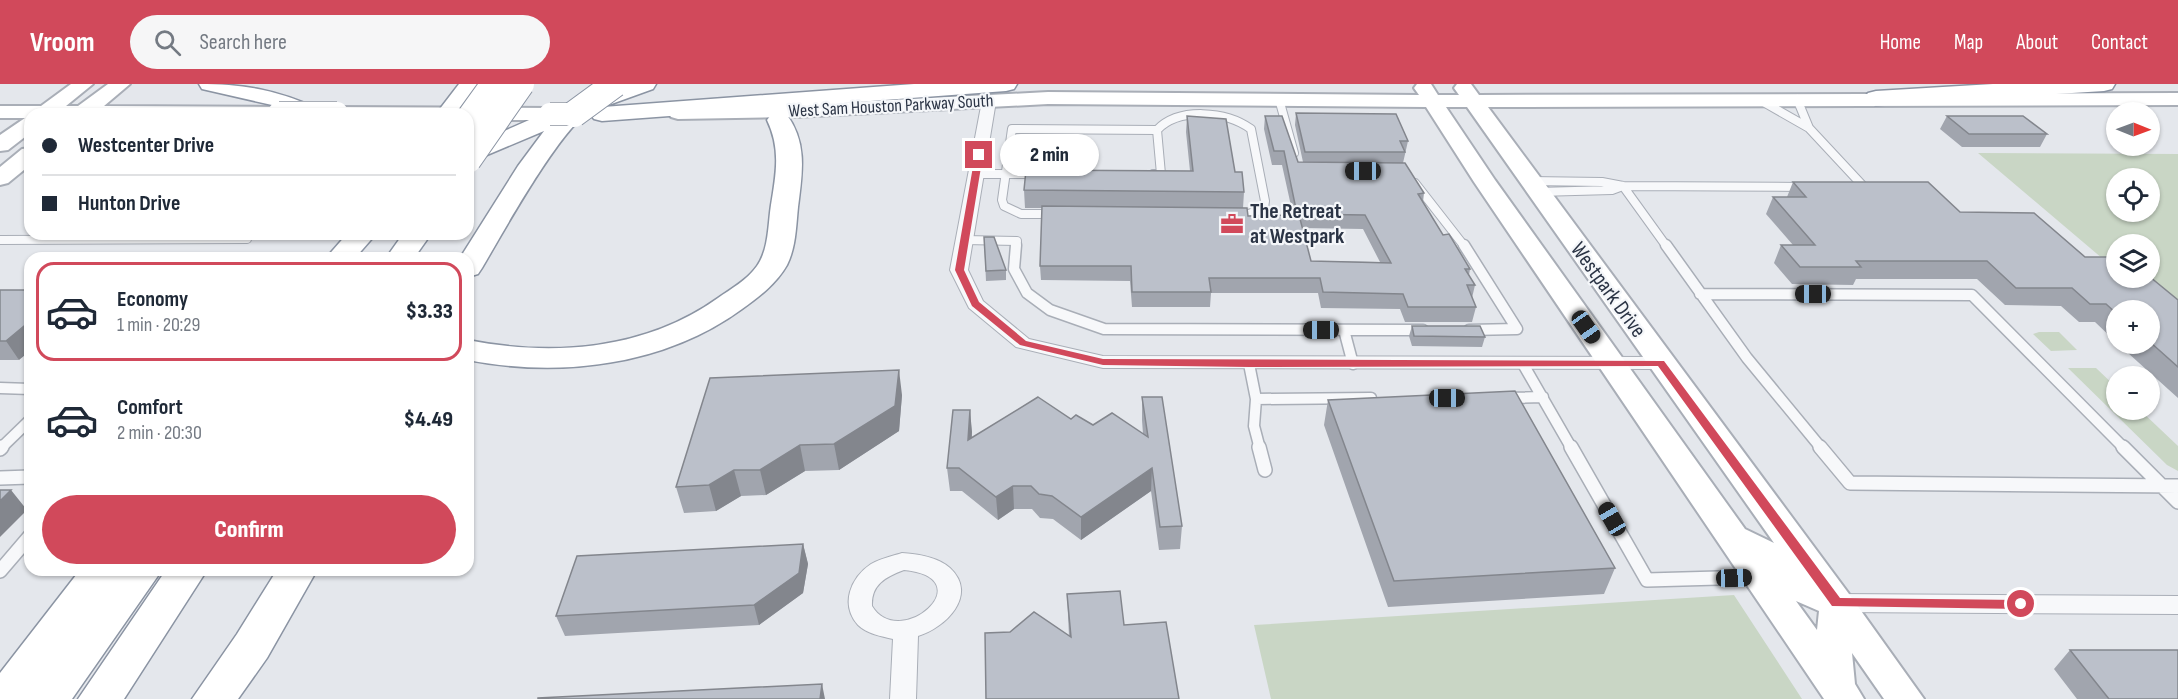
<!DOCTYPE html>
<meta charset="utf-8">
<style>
:root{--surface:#fff;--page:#f6f6f7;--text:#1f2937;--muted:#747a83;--line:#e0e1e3;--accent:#d1495b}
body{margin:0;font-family:"Sofia Sans Condensed",sans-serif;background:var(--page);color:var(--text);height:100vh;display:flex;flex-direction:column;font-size:22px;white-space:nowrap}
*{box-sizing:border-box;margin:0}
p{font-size:20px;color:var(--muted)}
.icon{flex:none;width:33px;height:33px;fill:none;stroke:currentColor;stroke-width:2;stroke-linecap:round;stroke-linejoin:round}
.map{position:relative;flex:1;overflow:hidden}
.side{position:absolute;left:24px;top:168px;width:450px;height:324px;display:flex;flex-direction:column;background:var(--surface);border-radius:18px;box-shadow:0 2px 4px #0004}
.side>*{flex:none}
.banner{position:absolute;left:24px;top:24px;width:450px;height:132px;border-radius:18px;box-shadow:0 2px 4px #0004;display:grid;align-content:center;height:132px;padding:0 18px;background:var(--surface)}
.needle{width:39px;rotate:91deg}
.fabs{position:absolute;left:2106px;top:18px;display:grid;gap:12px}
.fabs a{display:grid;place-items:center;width:54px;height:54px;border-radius:50%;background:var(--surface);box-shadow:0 2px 4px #0004;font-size:30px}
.end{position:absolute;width:27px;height:27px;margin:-14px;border:8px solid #d1495b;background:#fff;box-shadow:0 0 0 3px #fff}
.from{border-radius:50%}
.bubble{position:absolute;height:42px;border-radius:21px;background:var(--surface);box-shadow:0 2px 4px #0004;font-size:20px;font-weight:800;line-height:42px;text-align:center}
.car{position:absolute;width:18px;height:36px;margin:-18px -9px;border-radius:8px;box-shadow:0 0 4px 2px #0007;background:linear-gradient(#222 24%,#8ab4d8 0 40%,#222 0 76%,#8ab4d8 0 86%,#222 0)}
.banner b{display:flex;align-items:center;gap:21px;height:57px;font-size:22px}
.banner b+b{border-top:2px solid var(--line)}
.banner i{width:15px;height:15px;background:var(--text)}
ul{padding:10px 0 0;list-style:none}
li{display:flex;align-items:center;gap:18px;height:99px;margin:0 12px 9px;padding:0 6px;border:3px solid transparent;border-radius:18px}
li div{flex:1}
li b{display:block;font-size:22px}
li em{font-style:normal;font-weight:800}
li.current{border-color:var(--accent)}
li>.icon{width:54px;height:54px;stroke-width:1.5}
.button{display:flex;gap:12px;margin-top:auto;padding:12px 18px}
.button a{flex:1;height:69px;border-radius:36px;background:var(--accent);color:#fff;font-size:24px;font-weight:800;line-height:69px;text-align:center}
header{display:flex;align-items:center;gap:36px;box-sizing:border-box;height:84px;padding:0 30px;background:var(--accent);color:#fff}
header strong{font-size:28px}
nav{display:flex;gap:33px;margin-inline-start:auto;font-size:21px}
.search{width:420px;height:54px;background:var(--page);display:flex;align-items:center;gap:15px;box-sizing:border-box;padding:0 21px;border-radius:33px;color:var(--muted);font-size:22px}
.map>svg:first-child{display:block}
.green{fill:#c9d6c5;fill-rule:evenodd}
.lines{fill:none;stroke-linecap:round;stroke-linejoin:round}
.service-far2-casing{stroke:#a9aeb7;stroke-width:10}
.service-far1-casing{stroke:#a9aeb7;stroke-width:13}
.service-casing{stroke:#a9aeb7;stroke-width:16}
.minor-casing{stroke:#a9aeb7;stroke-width:2}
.secondary-casing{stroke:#a9aeb7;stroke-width:4}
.motorway-casing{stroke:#8b94a3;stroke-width:3}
.service-far2{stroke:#f7f8fa;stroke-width:8}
.service-far1{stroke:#f7f8fa;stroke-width:10}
.service{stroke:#f7f8fa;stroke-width:13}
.minor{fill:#f7f8fa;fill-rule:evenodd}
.secondary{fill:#fff;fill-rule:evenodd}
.motorway{fill:#fff;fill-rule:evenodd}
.secondary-bridge-casing{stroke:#a9aeb7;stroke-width:24;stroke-linecap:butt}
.motorway-bridge-casing{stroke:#8b94a3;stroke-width:28;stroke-linecap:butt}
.secondary-bridge{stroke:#fff;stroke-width:22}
.motorway-bridge{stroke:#fff;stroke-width:26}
.wall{fill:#a1a5ae;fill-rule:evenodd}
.shaded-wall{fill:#83868d}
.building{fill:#bbc0ca;stroke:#83868d;stroke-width:1.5}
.route{fill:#d1495b}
.labels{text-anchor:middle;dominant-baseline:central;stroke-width:4.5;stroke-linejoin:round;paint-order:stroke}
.far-street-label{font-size:18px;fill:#2b3445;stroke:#f4f6f9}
.poi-label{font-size:22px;font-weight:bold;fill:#2b3445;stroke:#f4f6f9;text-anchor:start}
.street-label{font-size:22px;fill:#2b3445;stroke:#f4f6f9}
</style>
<header>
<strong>Vroom</strong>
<div class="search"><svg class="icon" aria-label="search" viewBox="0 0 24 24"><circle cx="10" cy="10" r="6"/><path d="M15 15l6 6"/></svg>Search here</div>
<nav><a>Home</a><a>Map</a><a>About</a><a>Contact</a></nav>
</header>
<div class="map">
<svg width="2178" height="615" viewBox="0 0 2178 615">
<rect width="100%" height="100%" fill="#e4e7ec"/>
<path class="green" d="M1978 69 2178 70V237L2150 194V160H2116V186ZM2116 94H2150V128H2116Z
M2039 248H2059L2077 266 2051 267 2033 250Z
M2068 284H2096L2116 303V326H2140L2178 362V387L2167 381Z
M1734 511 1802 615H1271L1254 541Z"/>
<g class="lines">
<g class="service-far2-casing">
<path id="service-far2" d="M1279 15 1294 69
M1797 15 1809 44 1864 103
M1760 16 1809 44
M1157 46C1179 23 1226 27 1251 45L1265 117 1264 124 1244 132H1235
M975 90H1038
M1530 97 1602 98 1623 102 1804 103
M1415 99 1465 163
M1623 102 1667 163
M1538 108 1612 106 1620 103
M1054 130H1021L1004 122 1002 116 1012 45 1157 46 1161 90H1153
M0 156 247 155
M964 156 1017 157 1016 163"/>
</g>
<g class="service-far1-casing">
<path id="service-far1" d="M1016 161 1014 185 1027 209 1050 226 1104 245 1423 246
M1464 161 1517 245 1469 246
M1666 161 1747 274 1822 365
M1700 210 1972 211 2125 365
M1344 246 1353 280
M1249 280 1256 315 1254 342 1260 365
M1523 280 1572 365
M0 304 30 305
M1507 314 1543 313
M1256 315 1371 314
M0 365 30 336"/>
</g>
<g class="service-casing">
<path id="service" d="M1259 363 1265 386
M1571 363 1647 496 1754 493
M1820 363 1850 399 2178 402
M2123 363 2178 418
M0 365 2 363
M0 394 30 393
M0 487 30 452"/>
</g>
<g class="minor-casing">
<path id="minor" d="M989 13 996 17 968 186 983 217 1029 255 1103 272 1660 273 1669 279 1660 285 1103 284 1016 263 969 224 950 186 982 17Z
M902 469C918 470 938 473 950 484 979 511 945 544 918 552L916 615H890L893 555C881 552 867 550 858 541 840 521 850 494 871 480 880 475 892 472 902 469ZM904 486C984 494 900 568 872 522 871 501 885 493 904 486Z
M1837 510 2178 512V530L1837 528 1829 525 1825 519 1829 513Z"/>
</g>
<g class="secondary-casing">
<path id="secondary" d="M71 0H93L66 22H78L108 0H130L104 22 279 23 286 25 289 29 30 30V49L8 66 0 67V51L25 34H0V22H41Z
M1417 0H1431L1438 11H1459L1454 4 1457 0H1471L1479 11 2178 9V21L1488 23 1849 510 1924 615H1884L1852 569 1855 600 1864 615H1824L1474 98 1426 23 1048 20 795 33 678 35 671 33 668 29 671 25 678 23 795 21 1048 8 1419 11 1414 4ZM1446 23H1467L1774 459 1745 445 1495 96ZM1796 517 1819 527 1817 546Z
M337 23 550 24 557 26 560 30 557 34 550 36H468V30L327 29 330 25Z
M30 64V81L8 99 0 101V83L22 65Z"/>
</g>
<g class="motorway-casing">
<path id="motorway" d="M199 0C245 0 277 6 319 25L323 30H292L272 21 202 5Z
M459 0H482L460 30H436Z
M623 0H656L653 5 603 23 914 0H1017L1014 5 1006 7 602 37 594 35 590 30 593 26C564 37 501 152 482 184L478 190 468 193V174H460L518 82 544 47 468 79V63L561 22Z
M1993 0H2115L2112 5 2104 7 1876 21 1868 19 1864 14 1868 9 1876 7Z
M779 29 787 31C808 60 802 90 798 123 796 142 796 163 787 181 776 200 759 213 742 225 664 282 560 294 468 276V256C553 273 645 266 718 214 731 205 747 196 757 182 769 165 768 140 771 121 776 90 781 65 767 36L771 31Z
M347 150H376L355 174H326Z
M403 150H431L414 174H386Z
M80 486H162L72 615H0V589Z
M166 486H207L124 615H78Z
M277 486H317L267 574 238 615H192L237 550Z"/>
</g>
<use href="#service-far2" class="service-far2"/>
<use href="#service-far1" class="service-far1"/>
<use href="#service" class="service"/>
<use href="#minor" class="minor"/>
<use href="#secondary" class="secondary"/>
<use href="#motorway" class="motorway"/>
<g class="secondary-bridge-casing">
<path id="secondary-bridge" d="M279 29H337
M550 30H574"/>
</g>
<g class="motorway-bridge-casing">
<path id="motorway-bridge" d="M574 30 615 0
M468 36 494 0
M468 76 521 0"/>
</g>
<use href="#secondary-bridge" class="secondary-bridge"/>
<use href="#motorway-bridge" class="motorway-bridge"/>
</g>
<path class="wall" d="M1296 29 1408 57 1403 79 1424 109 1423 118 1443 151 1470 185 1469 191 1475 201 1472 214 1476 223 1472 238H1405L1400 225 1321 224 1318 209H1211L1210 223H1132L1130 197 1041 196 1040 182 1042 124H1025L1024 106 1190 87 1186 48 1187 32 1235 88 1244 108 1243 124 1248 132 1293 131 1282 81H1272L1264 45 1265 32 1298 78H1303L1295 41ZM1302 144 1363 145 1380 178 1311 177Z
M1947 32 2047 50 2040 63H1962L1940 45Z
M1793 98 1960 128 2085 173 2178 216V314L2118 260H2150V226H2116V258L2095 238H2079L2061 222 2005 221 1977 195H1856L1853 201 1792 200 1774 179 1781 161H1793L1766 130 1773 113H1787Z
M984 153 1006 186V196L986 197Z
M0 206 19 276H0Z
M1412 242 1485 253 1482 263 1412 262 1409 252Z
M902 311 899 347 839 386 805 387 766 411 741 412 716 427 684 429 676 403Z
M1142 313 1182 442 1180 465 1159 466 1151 407 1081 456 1053 435 1040 434 1032 425H1014L998 436 962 407H950L947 384 970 326 972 354 1071 335 1093 341 1143 350 1142 336Z
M1328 316 1615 484 1604 510 1388 523 1324 341Z
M803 460 808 480 803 509 759 541 565 552 556 532Z
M1067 510 1124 541 1179 615 1069 552Z
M2070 566 2178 615H2077L2054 585Z"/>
<path class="shaded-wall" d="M30 237V267L19 276 6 257Z
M899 286 902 311 899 347 839 386 834 360Z
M970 326 972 348 970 379 968 356Z
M800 361 805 387 766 411 760 386Z
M1152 384 1151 407 1081 456V433Z
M734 386 741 412 716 427 709 401Z
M1013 402 1014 425 998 436 996 413Z
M11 406 27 426 0 453V417Z
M803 460 808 480 803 509 759 541 754 521Z
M822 600 825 615H820Z"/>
<path class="building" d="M1296 29 1396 30 1408 57H1400L1405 68H1305Z
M1187 32 1226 35 1235 88H1242L1244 108 1024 106 1026 86 1193 87Z
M1265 32H1282L1298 78 1405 79 1424 109 1418 110 1443 151 1449 150 1470 185H1465L1475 201H1467L1476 223H1408L1403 210 1323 208 1320 194H1209L1211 208H1132L1131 182H1040L1042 122 1247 124 1248 132 1299 131 1311 177 1391 179 1365 131 1297 130 1284 67H1274Z
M1947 32H2023L2047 50H1969Z
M1793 98H1928L1960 128 2034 129 2085 173H2116V194L2150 193 2178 216V283L2150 258V226H2116V229L2106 220H2090L2072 204H2016L1987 177H1856L1861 183H1800L1781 161H1815L1773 113H1806Z
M984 153H994L1006 186 986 187Z
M0 206H30V237L6 257H0Z
M1412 242H1480L1485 253 1414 252Z
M899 286 895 322 834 360 800 361 760 386H734L709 401 676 403 710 294Z
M1515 307 1615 484 1394 497 1328 316Z
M1038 313 1071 335 1076 331 1093 341 1112 329 1148 353 1142 313H1162L1182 442 1160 443 1152 384 1081 433 1052 412 1039 410 1031 402H1013L996 413 959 384H947L953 326H970L968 356Z
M0 406H11L0 417Z
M803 460 799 489 754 521 556 532 577 472Z
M1120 507 1124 541 1166 538 1179 615H986L985 549 1010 548 1034 528 1071 553 1067 510Z
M2070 566H2178V615H2109Z
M822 600 820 615H538V614Z"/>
<path class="route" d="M979 69 983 71 964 186 979 218 1026 257 1103 275 1664 277 1840 514 2021 516 2027 520 2021 525 1832 522 1658 282 1249 283 1103 281 1020 261 972 222 955 186 975 71Z"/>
<defs>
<g id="office-bare" transform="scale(1.8)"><path d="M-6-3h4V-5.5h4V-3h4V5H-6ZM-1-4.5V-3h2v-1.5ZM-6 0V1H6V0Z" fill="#d1495b" stroke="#f4f6f9" stroke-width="2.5" paint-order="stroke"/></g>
</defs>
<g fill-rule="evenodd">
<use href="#office-bare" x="1232" y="140"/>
</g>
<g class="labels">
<g class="far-street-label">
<text transform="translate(891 22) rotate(-3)">West Sam Houston Parkway South</text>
</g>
<g class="poi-label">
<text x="1250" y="127">The Retreat<tspan x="1250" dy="25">at Westpark</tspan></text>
</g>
<g class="street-label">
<text transform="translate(1608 206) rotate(54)">Westpark Drive</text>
</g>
</g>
</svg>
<div class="fabs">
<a><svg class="needle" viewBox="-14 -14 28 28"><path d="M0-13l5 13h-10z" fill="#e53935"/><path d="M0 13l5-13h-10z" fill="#747a83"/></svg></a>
<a><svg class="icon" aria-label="locate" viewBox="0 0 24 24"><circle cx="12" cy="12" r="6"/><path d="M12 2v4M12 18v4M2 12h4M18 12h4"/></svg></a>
<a><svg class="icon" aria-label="layers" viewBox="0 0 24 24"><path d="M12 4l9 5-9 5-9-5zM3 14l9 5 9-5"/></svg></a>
<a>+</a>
<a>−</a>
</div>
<i class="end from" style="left:2021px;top:520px"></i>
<i class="end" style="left:979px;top:71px"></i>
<div class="bubble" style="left:1000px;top:50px;width:99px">2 min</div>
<i class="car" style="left:1363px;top:87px;rotate:270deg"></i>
<i class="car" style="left:1813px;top:210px;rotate:270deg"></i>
<i class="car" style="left:1586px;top:243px;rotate:145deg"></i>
<i class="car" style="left:1321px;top:246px;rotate:270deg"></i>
<i class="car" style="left:1447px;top:314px;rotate:90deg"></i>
<i class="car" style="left:1612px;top:435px;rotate:330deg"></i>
<i class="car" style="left:1734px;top:494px;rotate:88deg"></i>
<div class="banner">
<b><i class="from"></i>Westcenter Drive</b>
<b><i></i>Hunton Drive</b>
</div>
<section class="side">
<ul>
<li class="current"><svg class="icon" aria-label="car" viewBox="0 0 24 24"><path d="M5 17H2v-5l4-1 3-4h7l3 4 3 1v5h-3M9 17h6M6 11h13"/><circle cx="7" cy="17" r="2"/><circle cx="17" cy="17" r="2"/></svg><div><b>Economy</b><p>1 min · 20:29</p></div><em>$3.33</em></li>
<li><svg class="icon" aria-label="car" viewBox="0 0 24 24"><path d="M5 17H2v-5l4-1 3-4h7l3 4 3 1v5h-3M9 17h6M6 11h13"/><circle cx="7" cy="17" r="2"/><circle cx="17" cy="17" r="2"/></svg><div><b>Comfort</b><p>2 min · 20:30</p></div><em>$4.49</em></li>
</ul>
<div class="button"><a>Confirm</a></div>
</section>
</div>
